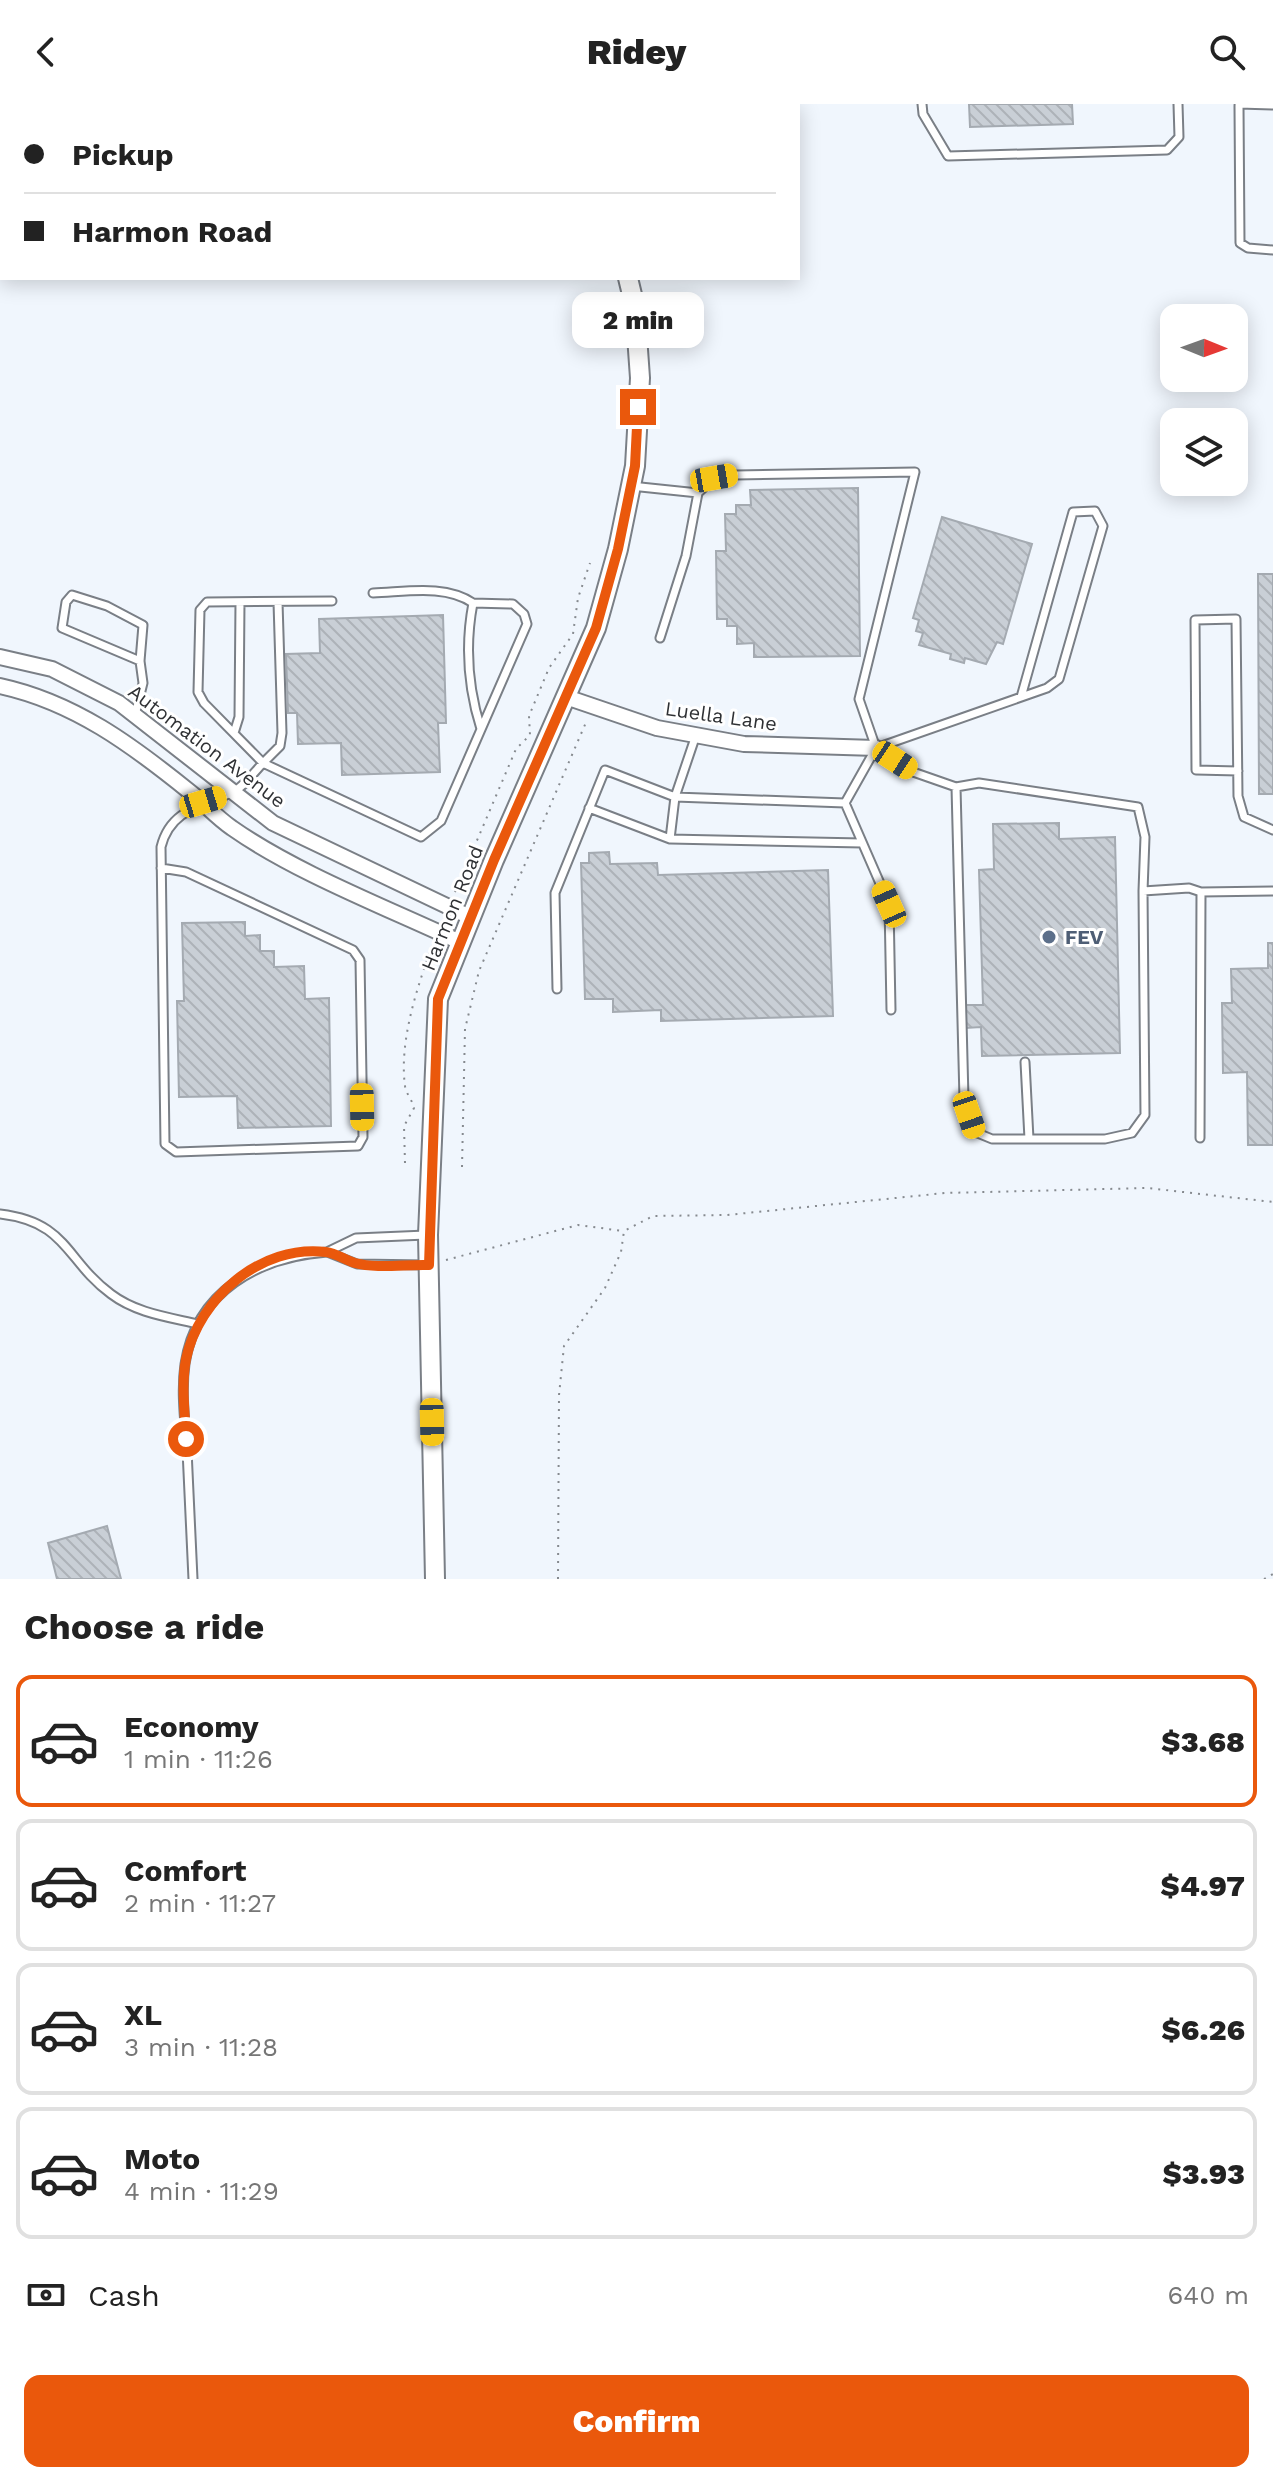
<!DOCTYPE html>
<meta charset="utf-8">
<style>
:root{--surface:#fff;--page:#f6f6f6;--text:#222;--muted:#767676;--line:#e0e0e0;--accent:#ea580c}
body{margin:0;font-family:"Work Sans",sans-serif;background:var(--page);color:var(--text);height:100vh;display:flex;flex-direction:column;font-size:30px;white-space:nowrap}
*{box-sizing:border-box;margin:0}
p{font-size:26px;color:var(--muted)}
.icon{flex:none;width:44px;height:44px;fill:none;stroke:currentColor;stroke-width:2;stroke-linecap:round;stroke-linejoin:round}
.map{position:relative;height:1475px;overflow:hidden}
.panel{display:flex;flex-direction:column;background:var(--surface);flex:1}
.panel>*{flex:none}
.guide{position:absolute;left:0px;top:0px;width:800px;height:176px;box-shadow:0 4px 20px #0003;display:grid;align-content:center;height:176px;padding:0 24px;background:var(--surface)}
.needle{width:52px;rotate:91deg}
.buttons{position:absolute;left:1160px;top:200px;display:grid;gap:16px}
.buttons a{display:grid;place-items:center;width:88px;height:88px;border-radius:16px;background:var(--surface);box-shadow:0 4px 20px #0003;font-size:40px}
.end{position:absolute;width:36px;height:36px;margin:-18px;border:10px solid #ea580c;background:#fff;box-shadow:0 0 0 4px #fff}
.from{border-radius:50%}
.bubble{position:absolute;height:56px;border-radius:16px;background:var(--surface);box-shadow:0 4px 20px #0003;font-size:26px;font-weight:800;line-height:56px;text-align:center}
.car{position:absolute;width:24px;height:48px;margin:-24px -12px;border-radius:10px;box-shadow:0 0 6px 2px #0007;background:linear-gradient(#f5c518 24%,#345 0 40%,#f5c518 0 76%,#345 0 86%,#f5c518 0)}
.guide b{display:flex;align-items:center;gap:28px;height:76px;font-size:30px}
.guide b+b{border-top:2px solid var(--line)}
.guide i{width:20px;height:20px;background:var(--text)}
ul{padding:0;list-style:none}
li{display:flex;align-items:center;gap:24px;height:132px;margin:0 16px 12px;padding:0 8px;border:4px solid var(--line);border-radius:16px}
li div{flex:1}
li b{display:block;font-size:30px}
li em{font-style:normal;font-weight:800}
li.active{border-color:var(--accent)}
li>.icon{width:72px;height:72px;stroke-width:1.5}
h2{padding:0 24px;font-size:36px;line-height:96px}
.pay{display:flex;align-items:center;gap:20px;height:88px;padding:0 24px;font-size:30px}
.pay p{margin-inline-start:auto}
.action{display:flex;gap:16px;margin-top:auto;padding:16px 24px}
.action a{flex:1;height:92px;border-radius:16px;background:var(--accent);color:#fff;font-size:32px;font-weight:800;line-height:92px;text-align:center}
header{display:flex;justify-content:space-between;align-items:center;height:104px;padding:0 24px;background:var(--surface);font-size:36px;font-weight:800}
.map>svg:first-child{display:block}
.building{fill:url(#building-back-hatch);stroke:#a4aab1;stroke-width:2}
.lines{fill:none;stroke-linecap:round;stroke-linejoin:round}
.service-casing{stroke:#7a7f86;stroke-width:11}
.minor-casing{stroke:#7a7f86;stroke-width:18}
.tertiary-casing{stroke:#7a7f86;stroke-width:22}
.path{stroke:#868a8f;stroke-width:2;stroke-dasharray:2 6;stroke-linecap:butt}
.service{stroke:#fff;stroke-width:7}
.minor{stroke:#fff;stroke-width:14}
.tertiary{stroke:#fff;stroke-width:18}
.route{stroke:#ea580c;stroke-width:10}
.service-dot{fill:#5c6f8a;stroke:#fff;stroke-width:3}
.labels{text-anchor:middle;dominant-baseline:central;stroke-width:6;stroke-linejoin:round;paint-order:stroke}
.street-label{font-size:20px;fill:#2f3134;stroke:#fff}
.service-label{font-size:20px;font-weight:bold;fill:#4e5e75;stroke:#fff;text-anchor:start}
</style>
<header><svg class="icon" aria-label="back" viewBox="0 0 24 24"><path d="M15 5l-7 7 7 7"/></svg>Ridey<svg class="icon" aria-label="search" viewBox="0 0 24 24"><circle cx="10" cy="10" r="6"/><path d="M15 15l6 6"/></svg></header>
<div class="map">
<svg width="1273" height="1475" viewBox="0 0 1273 1475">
<defs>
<pattern id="building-back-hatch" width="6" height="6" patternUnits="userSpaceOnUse" patternTransform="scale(2)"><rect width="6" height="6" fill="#c9cfd6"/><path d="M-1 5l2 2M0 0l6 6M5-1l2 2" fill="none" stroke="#adb2b8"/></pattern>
</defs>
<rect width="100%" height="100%" fill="#f0f6fd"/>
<path class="building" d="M969 0H1072L1073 20 970 23Z
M858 384 860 552 754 553V539L737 540V522H727V515H717L716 447H726L725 410H736V401H751L750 386Z
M942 413 1032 440 1003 540 997 538 986 560 965 554 964 559 950 555 951 550 919 541 923 529 916 527 919 516 913 514Z
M1258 470H1273V690H1259Z
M443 511 446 619H438L440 668 342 671 341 639 298 640 297 609H288L286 550 320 549 319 515Z
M1059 719V735L1115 733 1120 949 982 952 981 923 966 924 965 901H983L979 766 994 765 993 720Z
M609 748 610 760 657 759 658 771 828 766 833 912 661 917V906L613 908V895H585L581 759H589V749Z
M245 818V832L260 831V847H274V863L304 862 305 895 329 894 331 1022 238 1024 237 992 179 993 177 897H184L182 819Z
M1268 839H1273V1041H1248L1247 968 1223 969 1222 899H1232L1231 865 1268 864Z
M107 1422 121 1475H57L48 1439Z"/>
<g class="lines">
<g class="service-casing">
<path id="service" d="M922 0 923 10 948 52 1167 46 1179 33 1178 0
M1239 0 1273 1
M1239 2 1240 139 1248 144 1273 146
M631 382 698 389 714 374 736 371 915 368 859 595 876 644 913 668 956 683
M373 489C406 488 445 480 473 499
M278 498 282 629 280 642 263 659 204 599 198 588 200 506 207 498 332 497
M660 534 686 452 698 389
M135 611 143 579 140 557 143 521 107 502 72 491 66 498 62 524 140 557
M234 629 239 613 240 498
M1238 667 1196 666 1195 516 1236 515 1238 692 1244 713 1273 726
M845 699 889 800 891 906
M589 704 670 735 862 739
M670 735 675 693 845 699 876 644 1047 584 1059 575 1103 422 1095 407 1073 408 1021 593
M161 764 186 768 353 846 360 856 363 1033 358 1042 176 1048 165 1040 161 743C170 706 201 702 231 689 243 684 254 668 263 659L421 733 441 717 527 520 524 510 513 500 473 499C465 541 468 584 481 625
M1143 787 1145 733 1138 703 979 679 956 683 964 995 975 1028 992 1035H1105L1132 1029 1145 1011 1143 787 1189 784 1201 788
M557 885 555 789 605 666 675 693 696 631
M1025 958 1029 1035
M1200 1034 1201 788 1273 787
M0 1110C68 1118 65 1156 111 1190 136 1209 168 1213 198 1220
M426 1161 357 1160 327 1148 356 1134 426 1131
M193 1475C191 1432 189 1389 187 1346 185 1318 181 1288 185 1260 196 1187 259 1153 327 1148"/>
</g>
<g class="minor-casing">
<path id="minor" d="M0 553 52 565 119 599 273 719 472 814
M0 582C74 598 132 641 190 688 204 699 217 714 232 724 296 769 390 805 462 839
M566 593 657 624 744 640 876 644"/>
</g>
<g class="tertiary-casing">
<path id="tertiary" d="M564 0 565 2
M435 1475 428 1131 438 895 494 756 596 524 618 445 635 362 640 274 635 203 628 174"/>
</g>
<path class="path" d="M455 788 516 645 530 631 529 612 549 564 573 530 578 494 590 459
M405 1059 404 1022 414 1004C412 995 406 990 405 982 399 937 417 884 432 842
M462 1063 465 925 479 867 587 616
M446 1156 578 1121 623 1127
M558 1475 559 1291 564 1242 605 1184 621 1148 624 1127 653 1112 727 1111 945 1089 1147 1084 1273 1098
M1264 1475 1273 1470"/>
<use href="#service" class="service"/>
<use href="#minor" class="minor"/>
<use href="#tertiary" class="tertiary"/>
</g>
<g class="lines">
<path class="route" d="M186 1335C185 1309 181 1281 186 1255 199 1194 261 1140 326 1148 336 1149 345 1156 355 1159 377 1165 406 1160 429 1161L438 895 494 756 596 524 618 445 635 362 638 303"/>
</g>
<circle class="service-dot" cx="1049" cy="833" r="8"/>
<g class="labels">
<g class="street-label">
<text transform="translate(721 612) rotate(8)">Luella Lane</text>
<text transform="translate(207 642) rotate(37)">Automation Avenue</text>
<text transform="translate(452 804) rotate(-68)">Harmon Road</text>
</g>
<g class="service-label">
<text x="1065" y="833">FEV</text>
</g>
</g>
</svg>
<div class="buttons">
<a><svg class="needle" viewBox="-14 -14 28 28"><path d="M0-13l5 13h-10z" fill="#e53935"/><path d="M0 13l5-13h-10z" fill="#767676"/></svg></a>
<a><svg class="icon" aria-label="layers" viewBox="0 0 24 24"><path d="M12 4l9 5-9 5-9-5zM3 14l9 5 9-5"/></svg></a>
</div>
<i class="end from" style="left:186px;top:1335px"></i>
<i class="end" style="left:638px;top:303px"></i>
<div class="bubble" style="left:572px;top:188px;width:132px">2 min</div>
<i class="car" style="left:714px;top:374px;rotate:80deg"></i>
<i class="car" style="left:895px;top:656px;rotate:123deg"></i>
<i class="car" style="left:203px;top:698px;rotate:73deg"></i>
<i class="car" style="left:889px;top:800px;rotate:336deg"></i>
<i class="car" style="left:362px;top:1003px;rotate:179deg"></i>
<i class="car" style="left:969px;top:1011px;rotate:161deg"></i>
<i class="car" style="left:432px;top:1318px;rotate:179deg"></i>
<div class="guide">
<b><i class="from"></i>Pickup</b>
<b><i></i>Harmon Road</b>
</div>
</div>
<section class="panel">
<h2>Choose a ride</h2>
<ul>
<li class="active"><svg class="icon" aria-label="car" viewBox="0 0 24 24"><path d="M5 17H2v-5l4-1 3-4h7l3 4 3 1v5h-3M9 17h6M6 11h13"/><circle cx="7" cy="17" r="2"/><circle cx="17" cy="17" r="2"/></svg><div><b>Economy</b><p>1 min · 11:26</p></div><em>$3.68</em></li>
<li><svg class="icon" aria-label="car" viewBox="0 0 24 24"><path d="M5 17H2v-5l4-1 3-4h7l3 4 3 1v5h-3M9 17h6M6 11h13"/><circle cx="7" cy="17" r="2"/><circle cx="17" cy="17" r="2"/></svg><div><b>Comfort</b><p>2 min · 11:27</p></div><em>$4.97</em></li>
<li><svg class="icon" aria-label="car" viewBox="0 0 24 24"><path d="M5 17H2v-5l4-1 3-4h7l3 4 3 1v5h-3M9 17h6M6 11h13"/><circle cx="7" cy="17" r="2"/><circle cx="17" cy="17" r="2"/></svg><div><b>XL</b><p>3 min · 11:28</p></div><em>$6.26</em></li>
<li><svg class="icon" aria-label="car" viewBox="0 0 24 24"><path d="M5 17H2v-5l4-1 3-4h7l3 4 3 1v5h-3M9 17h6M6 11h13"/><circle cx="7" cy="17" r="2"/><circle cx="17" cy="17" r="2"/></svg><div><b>Moto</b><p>4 min · 11:29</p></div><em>$3.93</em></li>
</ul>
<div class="pay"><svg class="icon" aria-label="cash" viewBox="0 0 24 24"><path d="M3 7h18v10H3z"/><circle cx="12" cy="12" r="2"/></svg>Cash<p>640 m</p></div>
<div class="action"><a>Confirm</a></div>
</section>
